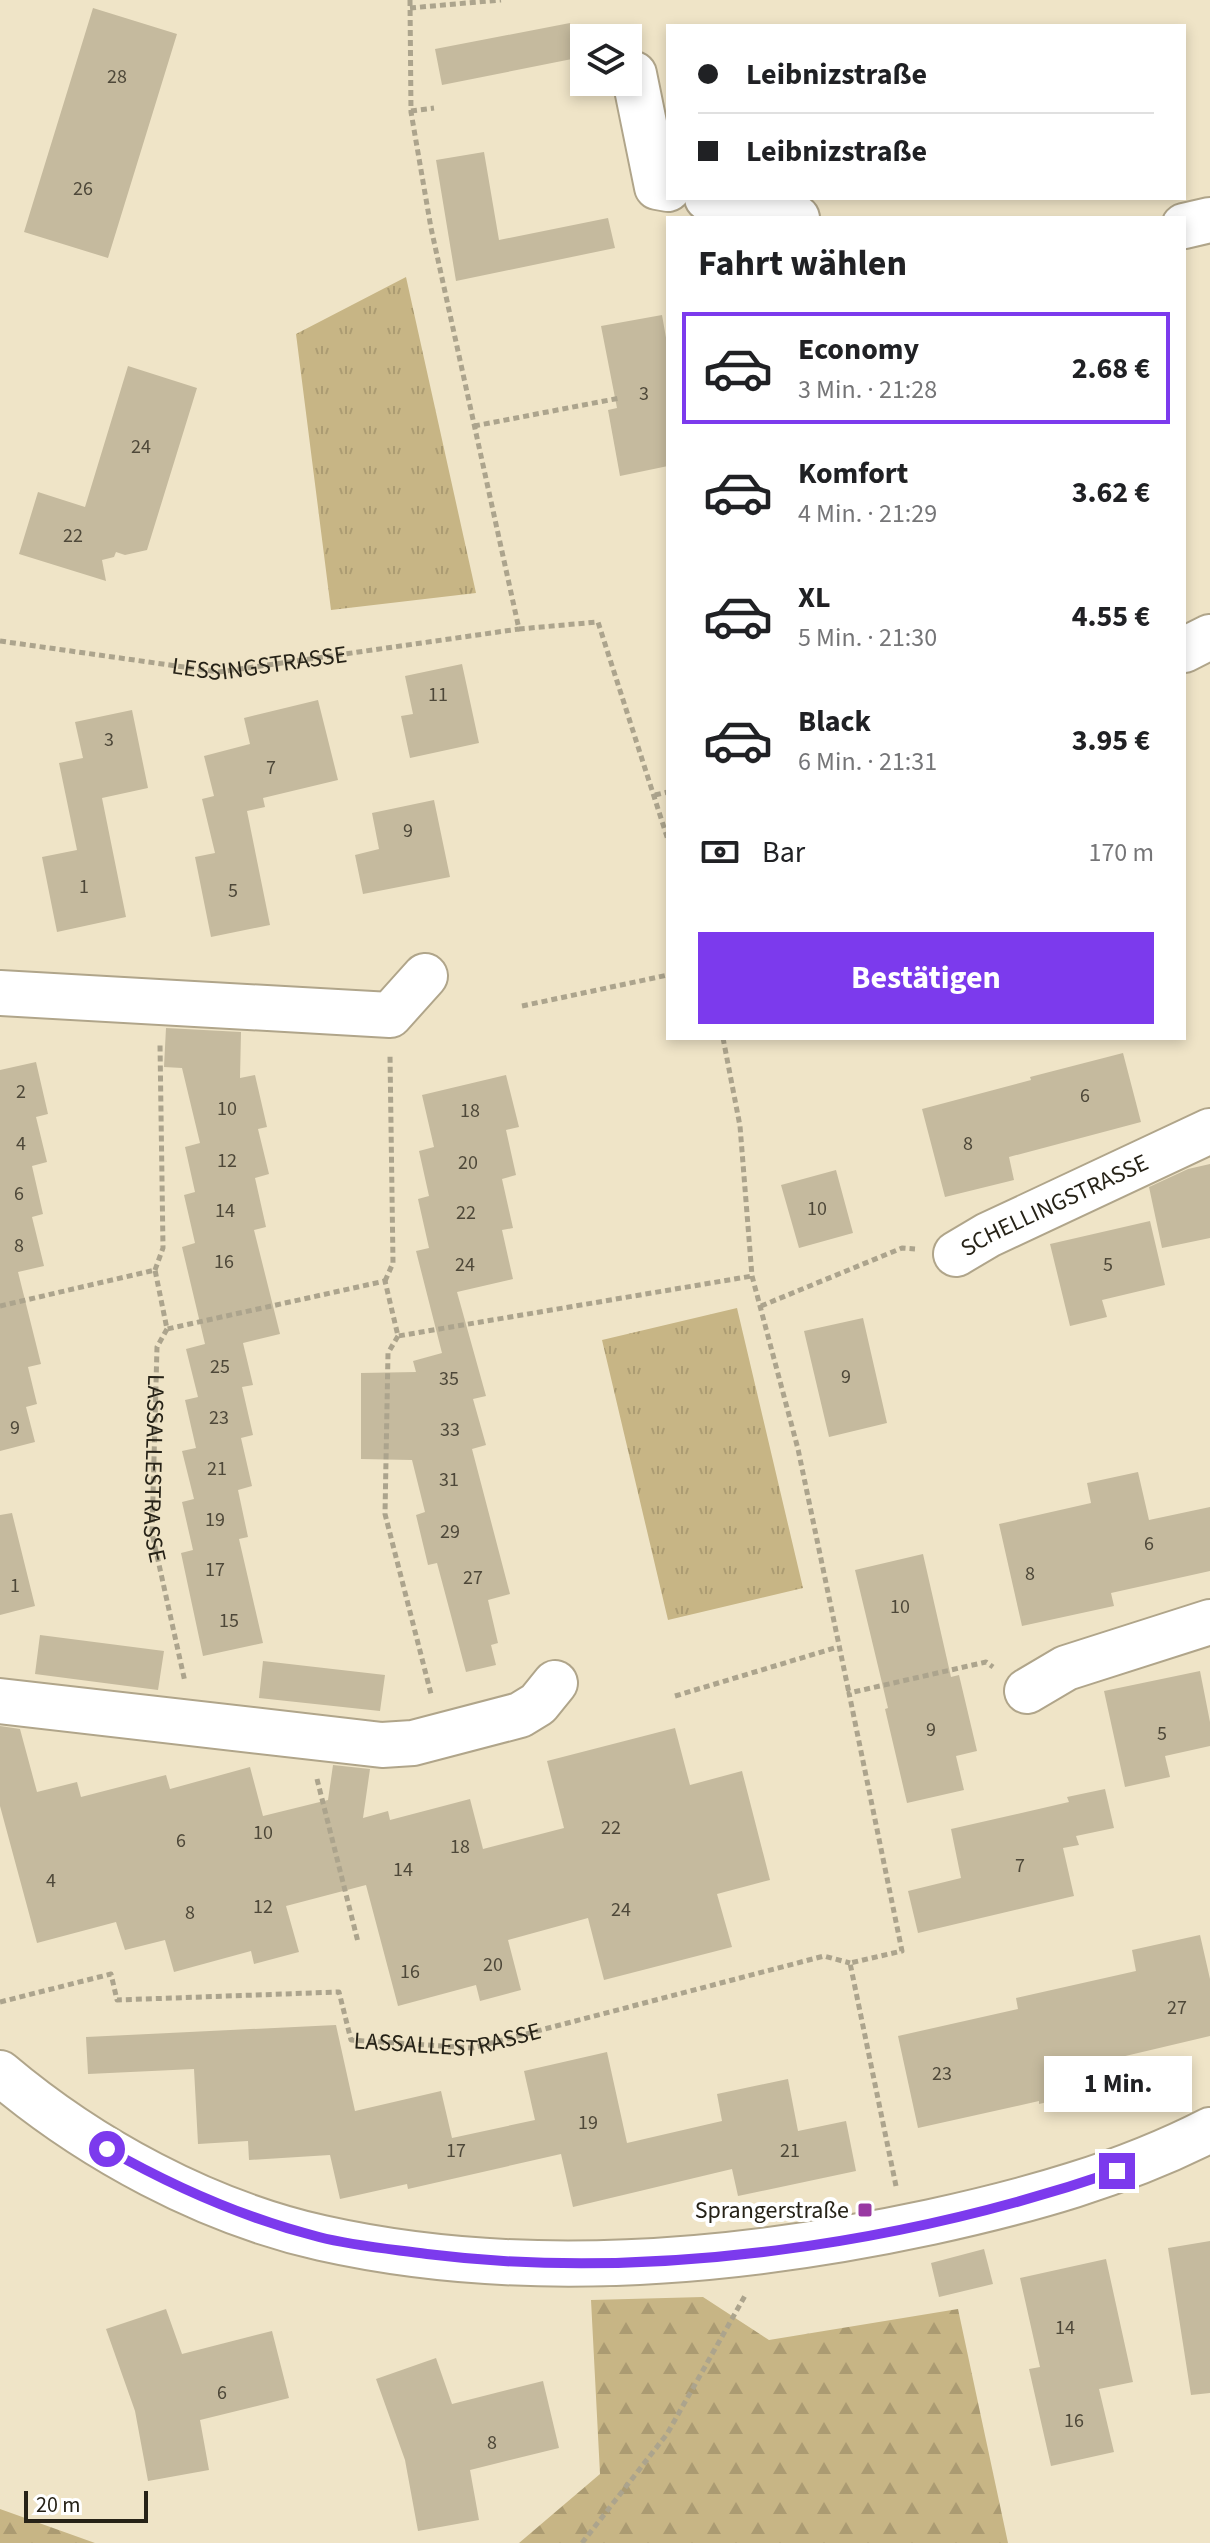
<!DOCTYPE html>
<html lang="de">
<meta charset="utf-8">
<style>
:root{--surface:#fff;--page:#f2f2f2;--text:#202124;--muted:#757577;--line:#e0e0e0;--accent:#7c3aed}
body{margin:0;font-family:"Source Sans 3",sans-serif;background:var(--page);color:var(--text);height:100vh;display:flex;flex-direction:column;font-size:30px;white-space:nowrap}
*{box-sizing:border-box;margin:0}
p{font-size:26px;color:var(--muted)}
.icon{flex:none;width:44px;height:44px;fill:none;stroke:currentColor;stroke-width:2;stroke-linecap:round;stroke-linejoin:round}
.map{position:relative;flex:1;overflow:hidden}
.panel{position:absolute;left:666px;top:216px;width:520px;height:824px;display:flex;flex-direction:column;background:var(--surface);border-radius:0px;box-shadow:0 4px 12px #0003}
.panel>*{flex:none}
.hud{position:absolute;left:666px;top:24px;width:520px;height:176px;border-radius:0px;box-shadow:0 4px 12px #0003;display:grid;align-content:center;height:176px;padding:0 32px;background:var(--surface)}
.tools{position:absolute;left:570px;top:24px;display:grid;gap:16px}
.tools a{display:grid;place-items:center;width:72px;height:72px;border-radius:0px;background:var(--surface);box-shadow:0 4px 12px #0003;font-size:40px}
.scale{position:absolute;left:24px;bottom:20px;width:124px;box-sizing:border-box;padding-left:8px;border:4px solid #262217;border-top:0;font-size:22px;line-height:28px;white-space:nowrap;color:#262217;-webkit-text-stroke:6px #fff;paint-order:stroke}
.end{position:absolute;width:36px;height:36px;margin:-18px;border:10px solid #7c3aed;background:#fff;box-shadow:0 0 0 4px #fff}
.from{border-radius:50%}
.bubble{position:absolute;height:56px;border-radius:0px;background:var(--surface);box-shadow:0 4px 12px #0003;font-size:26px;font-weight:700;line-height:56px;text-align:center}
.hud b{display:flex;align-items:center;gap:28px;height:76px;font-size:30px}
.hud b+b{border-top:2px solid var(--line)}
.hud i{width:20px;height:20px;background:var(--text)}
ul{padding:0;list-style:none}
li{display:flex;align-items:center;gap:24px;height:112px;margin:0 16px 12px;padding:0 16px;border:4px solid transparent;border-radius:0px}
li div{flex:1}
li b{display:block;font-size:30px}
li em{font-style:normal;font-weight:700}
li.active{border-color:var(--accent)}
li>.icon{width:72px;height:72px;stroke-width:1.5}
h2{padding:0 32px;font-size:36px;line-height:96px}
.pay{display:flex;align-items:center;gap:20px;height:88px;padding:0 32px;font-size:30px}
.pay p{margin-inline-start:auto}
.cta{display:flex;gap:16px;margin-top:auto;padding:16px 32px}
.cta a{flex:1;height:92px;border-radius:0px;background:var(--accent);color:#fff;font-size:32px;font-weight:700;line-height:92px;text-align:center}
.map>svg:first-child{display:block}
.grass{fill:url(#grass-tufts)}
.forest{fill:url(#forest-firs)}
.building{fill:#c5ba9e}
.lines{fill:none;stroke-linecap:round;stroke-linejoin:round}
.minor-casing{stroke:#b0a58a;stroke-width:48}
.path{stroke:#aca48d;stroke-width:5;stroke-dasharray:6 4;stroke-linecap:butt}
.minor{stroke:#fff;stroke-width:44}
.route{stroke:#7c3aed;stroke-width:10}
.poi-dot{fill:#9839a2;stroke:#fff;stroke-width:3}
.labels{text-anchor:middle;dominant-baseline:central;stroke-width:8;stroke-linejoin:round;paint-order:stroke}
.number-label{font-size:20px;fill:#4e4839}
.street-label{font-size:24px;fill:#262217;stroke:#fff}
.poi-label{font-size:24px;fill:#262217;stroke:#fff;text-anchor:end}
</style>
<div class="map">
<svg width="1210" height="2543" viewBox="0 0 1210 2543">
<defs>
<pattern id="grass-tufts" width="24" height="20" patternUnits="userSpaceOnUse" patternTransform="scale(2)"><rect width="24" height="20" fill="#c7b585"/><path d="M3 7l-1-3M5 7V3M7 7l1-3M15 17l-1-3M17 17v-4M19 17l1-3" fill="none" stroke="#ab9b72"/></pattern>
<pattern id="forest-firs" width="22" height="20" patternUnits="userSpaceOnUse" patternTransform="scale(2)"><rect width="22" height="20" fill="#c7b585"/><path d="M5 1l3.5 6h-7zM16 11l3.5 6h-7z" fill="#ab9b72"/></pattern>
</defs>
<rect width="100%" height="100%" fill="#efe4c7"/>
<path class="grass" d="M406 277 476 593 331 610 296 334Z
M737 1308 803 1588 668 1620 602 1340Z"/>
<path class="forest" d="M703 2297 769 2340 958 2309 1008 2543H519L600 2474 591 2300Z
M0 2509 95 2543H0Z"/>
<path class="building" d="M93 8 177 34 108 258 24 232Z
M570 23 577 58 442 85 435 49Z
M484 152 499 240 608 218 615 248 456 281 436 160Z
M662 315 668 349V466L620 476 608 410 617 408 601 326Z
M128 366 197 388 147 550 125 555 116 552 114 557 102 560 106 581 19 554 38 492 85 507Z
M462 664 479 743 410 758 401 716 413 714 405 676Z
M318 700 338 780 263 798 265 807 247 811 270 925 211 937 195 857 215 853 202 799 214 796 204 756 250 744 244 718Z
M132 710 148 788 102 798 126 917 57 932 42 857 77 850 59 763 83 758 75 722Z
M434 800 450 877 363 894 355 855 379 849 372 813Z
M166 1028 241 1032 240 1078 255 1075 267 1127 258 1129 269 1174 255 1178 266 1227 254 1230 280 1334 243 1343 253 1385 242 1387 253 1435 241 1438 252 1486 238 1490 248 1537 239 1539 263 1643 203 1656 181 1553 193 1550 182 1502 194 1499 182 1451 196 1448 185 1400 198 1397 186 1349 205 1344 182 1247 195 1243 184 1195 195 1192 185 1147 200 1143 182 1068 164 1067Z
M1123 1053 1141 1122 1009 1157 1014 1180 945 1197 922 1109 1031 1080 1030 1077Z
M36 1062 48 1114 36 1117 47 1162 32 1166 43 1214 32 1217 44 1266 18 1272 41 1364 28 1367 37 1404 26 1407 35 1442 0 1451V1070Z
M506 1075 519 1127 506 1130 516 1175 502 1179 513 1228 502 1230 513 1279 457 1292 486 1396 473 1399 486 1445 472 1449 510 1594 488 1600 498 1643 491 1645 496 1665 466 1672 437 1563 428 1565 416 1515 425 1512 412 1460 361 1459V1373L416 1372 413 1361 442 1353 416 1251 429 1248 418 1199 429 1196 419 1151 434 1147 422 1095Z
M1210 1164V1238L1162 1248 1149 1187 1188 1169Z
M836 1170 853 1233 799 1248 781 1185Z
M1150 1221 1165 1285 1102 1300 1107 1317 1070 1326 1050 1244Z
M863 1318 887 1423 829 1437 804 1331Z
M1138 1472 1149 1520 1210 1507V1571L1111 1593 1114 1606 1022 1626 999 1524 1091 1503 1087 1483Z
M12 1513 35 1606 0 1615V1515Z
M923 1554 951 1677 959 1675 977 1751 956 1756 964 1790 907 1803 885 1709 888 1708 855 1570Z
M40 1635 164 1651 158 1690 35 1674Z
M263 1661 385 1675 380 1711 259 1698Z
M1200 1671 1210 1722V1746L1165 1756 1170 1777 1125 1787 1104 1691Z
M0 1726 20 1729 37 1792 77 1782 81 1797 166 1775 170 1789 250 1767 263 1816 328 1800 333 1765 370 1769 363 1818 388 1811 390 1820 470 1799 483 1849 564 1828 547 1761 675 1728 690 1785 742 1771 770 1880 717 1894 732 1947 604 1980 588 1918 508 1940 521 1990 480 2001 476 1985 398 2006 366 1885 286 1906 299 1952 254 1964 251 1951 174 1972 165 1940 125 1950 116 1922 37 1943 0 1806Z
M1105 1789 1114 1828 1076 1836 1079 1845 1063 1848 1074 1896 918 1933 908 1891 961 1878 951 1829 1069 1802 1067 1797Z
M1200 1935 1210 1979V2036L1100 2062 1106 2089 1039 2104V2101L918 2128 898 2036 1018 2009 1016 1998 1136 1971 1132 1950Z
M336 2025 355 2111 441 2091 452 2138 535 2120 524 2071 607 2052 627 2143 722 2121 717 2094 788 2079 798 2131 846 2121 856 2171 738 2196 732 2169 573 2207 561 2154 408 2189 407 2184 340 2199 330 2155 249 2160 248 2141 198 2144 194 2069 88 2074 86 2037Z
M1210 2241V2393L1191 2395 1168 2248Z
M984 2249 993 2284 939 2297 931 2263Z
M1106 2259 1133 2382 1099 2389 1114 2452 1051 2466 1029 2369 1040 2367 1020 2278Z
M166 2309 182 2354 272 2331 289 2398 200 2420 209 2470 148 2481 135 2411 106 2329Z
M436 2358 452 2404 543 2381 559 2448 470 2470 479 2520 418 2531 405 2460 376 2379Z"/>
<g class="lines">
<g class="minor-casing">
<g id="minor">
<path d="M634 74 657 187 668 189"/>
<path d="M707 198 797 218"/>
<path d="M1184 226 1210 220"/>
<path d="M1184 650 1210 637"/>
<path d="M0 993 390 1015 425 976"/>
<path id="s4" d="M956 1254 988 1235 1210 1131"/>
<path d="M1027 1691 1066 1668 1210 1622"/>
<path d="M0 1701 382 1745 413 1743 520 1715 538 1704 555 1683"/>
<path d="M0 2073C90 2149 206 2212 322 2238 519 2282 735 2264 931 2222 1027 2201 1122 2175 1210 2130"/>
</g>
</g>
<g class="path">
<path d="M410 0 411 112 431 228 519 629 598 622 668 840"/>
<path d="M410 8 501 0"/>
<path d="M411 111 434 108"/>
<path d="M474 426 620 398"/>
<path id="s1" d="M0 641 219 672 519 629"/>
<path d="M655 795 668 792"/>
<path d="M522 1006 668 975"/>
<path d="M723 1038 740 1126 752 1276 798 1449 849 1693"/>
<path d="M155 1270 163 1248 160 1044"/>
<path d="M385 1281 393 1263 390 1055"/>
<path d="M0 1306 155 1270 167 1329 385 1281 398 1336 752 1276"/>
<path d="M761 1306 902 1248 915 1249"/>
<path id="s2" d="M167 1329 157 1347 152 1533 185 1682"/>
<path d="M398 1336 388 1353 385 1514 431 1694"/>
<path d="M675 1696 838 1647"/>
<path d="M317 1779 358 1942"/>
<path id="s3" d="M0 2002 111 1974 117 2000 339 1992 351 2040 472 2048 824 1956 850 1963"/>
<path d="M896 2186 850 1963 902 1951 849 1693 986 1662 993 1667"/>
<path d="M582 2543 667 2434 746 2294"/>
</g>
<use href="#minor" class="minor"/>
</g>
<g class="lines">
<path class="route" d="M107 2149C174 2187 244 2218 319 2237 354 2246 391 2249 427 2254 651 2282 904 2244 1117 2171"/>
</g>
<rect class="poi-dot" x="857" y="2202" width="16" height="16" rx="4"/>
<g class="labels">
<g class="number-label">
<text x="117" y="77">28</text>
<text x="83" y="189">26</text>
<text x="644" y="394">3</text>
<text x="141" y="447">24</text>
<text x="73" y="536">22</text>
<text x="438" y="695">11</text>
<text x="109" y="740">3</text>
<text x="271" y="768">7</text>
<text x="408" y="831">9</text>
<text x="84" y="887">1</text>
<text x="233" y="891">5</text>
<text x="21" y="1092">2</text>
<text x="1085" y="1096">6</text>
<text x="227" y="1109">10</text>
<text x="470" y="1111">18</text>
<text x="21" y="1144">4</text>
<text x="968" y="1144">8</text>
<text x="227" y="1161">12</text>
<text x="468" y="1163">20</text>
<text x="19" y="1194">6</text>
<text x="817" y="1209">10</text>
<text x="225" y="1211">14</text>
<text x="466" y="1213">22</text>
<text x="19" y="1246">8</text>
<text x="224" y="1262">16</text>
<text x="465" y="1265">24</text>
<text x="1108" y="1265">5</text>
<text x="220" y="1367">25</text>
<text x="846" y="1377">9</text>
<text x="449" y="1379">35</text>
<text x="219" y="1418">23</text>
<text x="15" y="1428">9</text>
<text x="450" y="1430">33</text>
<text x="217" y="1469">21</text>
<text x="449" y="1480">31</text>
<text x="215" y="1520">19</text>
<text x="450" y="1532">29</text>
<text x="1149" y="1544">6</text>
<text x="215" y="1570">17</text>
<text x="1030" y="1574">8</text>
<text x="473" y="1578">27</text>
<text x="15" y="1586">1</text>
<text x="900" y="1607">10</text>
<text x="229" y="1621">15</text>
<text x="931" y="1730">9</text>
<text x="1162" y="1734">5</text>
<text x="611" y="1828">22</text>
<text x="263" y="1833">10</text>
<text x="181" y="1841">6</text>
<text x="460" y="1847">18</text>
<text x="1020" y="1866">7</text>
<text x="403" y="1870">14</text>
<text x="51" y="1881">4</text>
<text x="263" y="1907">12</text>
<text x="621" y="1910">24</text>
<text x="190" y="1913">8</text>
<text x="493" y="1965">20</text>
<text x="410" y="1972">16</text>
<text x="1177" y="2008">27</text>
<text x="942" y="2074">23</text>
<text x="588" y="2123">19</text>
<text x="456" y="2151">17</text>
<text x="790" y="2151">21</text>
<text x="1065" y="2328">14</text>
<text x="222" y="2393">6</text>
<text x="1074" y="2421">16</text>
<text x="492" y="2443">8</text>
</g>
<g class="street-label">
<text stroke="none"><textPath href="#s1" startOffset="262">LESSINGSTRASSE</textPath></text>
<text stroke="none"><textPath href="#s4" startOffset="110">SCHELLINGSTRASSE</textPath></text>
<text stroke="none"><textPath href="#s2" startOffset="142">LASSALLESTRASSE</textPath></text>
<text stroke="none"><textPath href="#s3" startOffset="510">LASSALLESTRASSE</textPath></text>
</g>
<g class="poi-label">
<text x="849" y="2210">Sprangerstraße</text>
</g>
</g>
</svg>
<div class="tools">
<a><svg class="icon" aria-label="layers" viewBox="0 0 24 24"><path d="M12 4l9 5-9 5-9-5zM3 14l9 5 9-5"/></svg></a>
</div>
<div class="scale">20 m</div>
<i class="end from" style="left:107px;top:2149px"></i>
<i class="end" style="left:1117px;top:2171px"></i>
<div class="bubble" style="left:1044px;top:2056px;width:148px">1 Min.</div>
<div class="hud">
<b><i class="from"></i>Leibnizstraße</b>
<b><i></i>Leibnizstraße</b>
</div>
<section class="panel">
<h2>Fahrt wählen</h2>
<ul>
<li class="active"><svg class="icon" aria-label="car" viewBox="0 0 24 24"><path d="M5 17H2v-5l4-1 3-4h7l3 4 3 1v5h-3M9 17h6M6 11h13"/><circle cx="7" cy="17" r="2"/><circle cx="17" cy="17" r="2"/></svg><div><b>Economy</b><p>3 Min. · 21:28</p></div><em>2.68 €</em></li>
<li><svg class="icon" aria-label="car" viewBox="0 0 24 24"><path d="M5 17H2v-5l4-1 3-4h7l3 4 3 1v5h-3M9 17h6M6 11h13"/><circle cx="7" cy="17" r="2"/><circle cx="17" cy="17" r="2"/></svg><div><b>Komfort</b><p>4 Min. · 21:29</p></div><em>3.62 €</em></li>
<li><svg class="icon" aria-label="car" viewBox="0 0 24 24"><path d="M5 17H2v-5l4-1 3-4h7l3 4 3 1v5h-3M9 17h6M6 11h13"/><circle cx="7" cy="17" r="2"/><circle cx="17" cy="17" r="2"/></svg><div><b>XL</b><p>5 Min. · 21:30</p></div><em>4.55 €</em></li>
<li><svg class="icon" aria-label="car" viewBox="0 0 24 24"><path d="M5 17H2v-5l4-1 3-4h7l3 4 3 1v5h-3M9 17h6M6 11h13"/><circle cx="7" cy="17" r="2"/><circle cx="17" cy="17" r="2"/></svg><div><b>Black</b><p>6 Min. · 21:31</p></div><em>3.95 €</em></li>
</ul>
<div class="pay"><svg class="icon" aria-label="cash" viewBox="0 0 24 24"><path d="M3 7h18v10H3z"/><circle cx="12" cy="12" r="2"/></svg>Bar<p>170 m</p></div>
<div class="cta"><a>Bestätigen</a></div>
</section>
</div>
